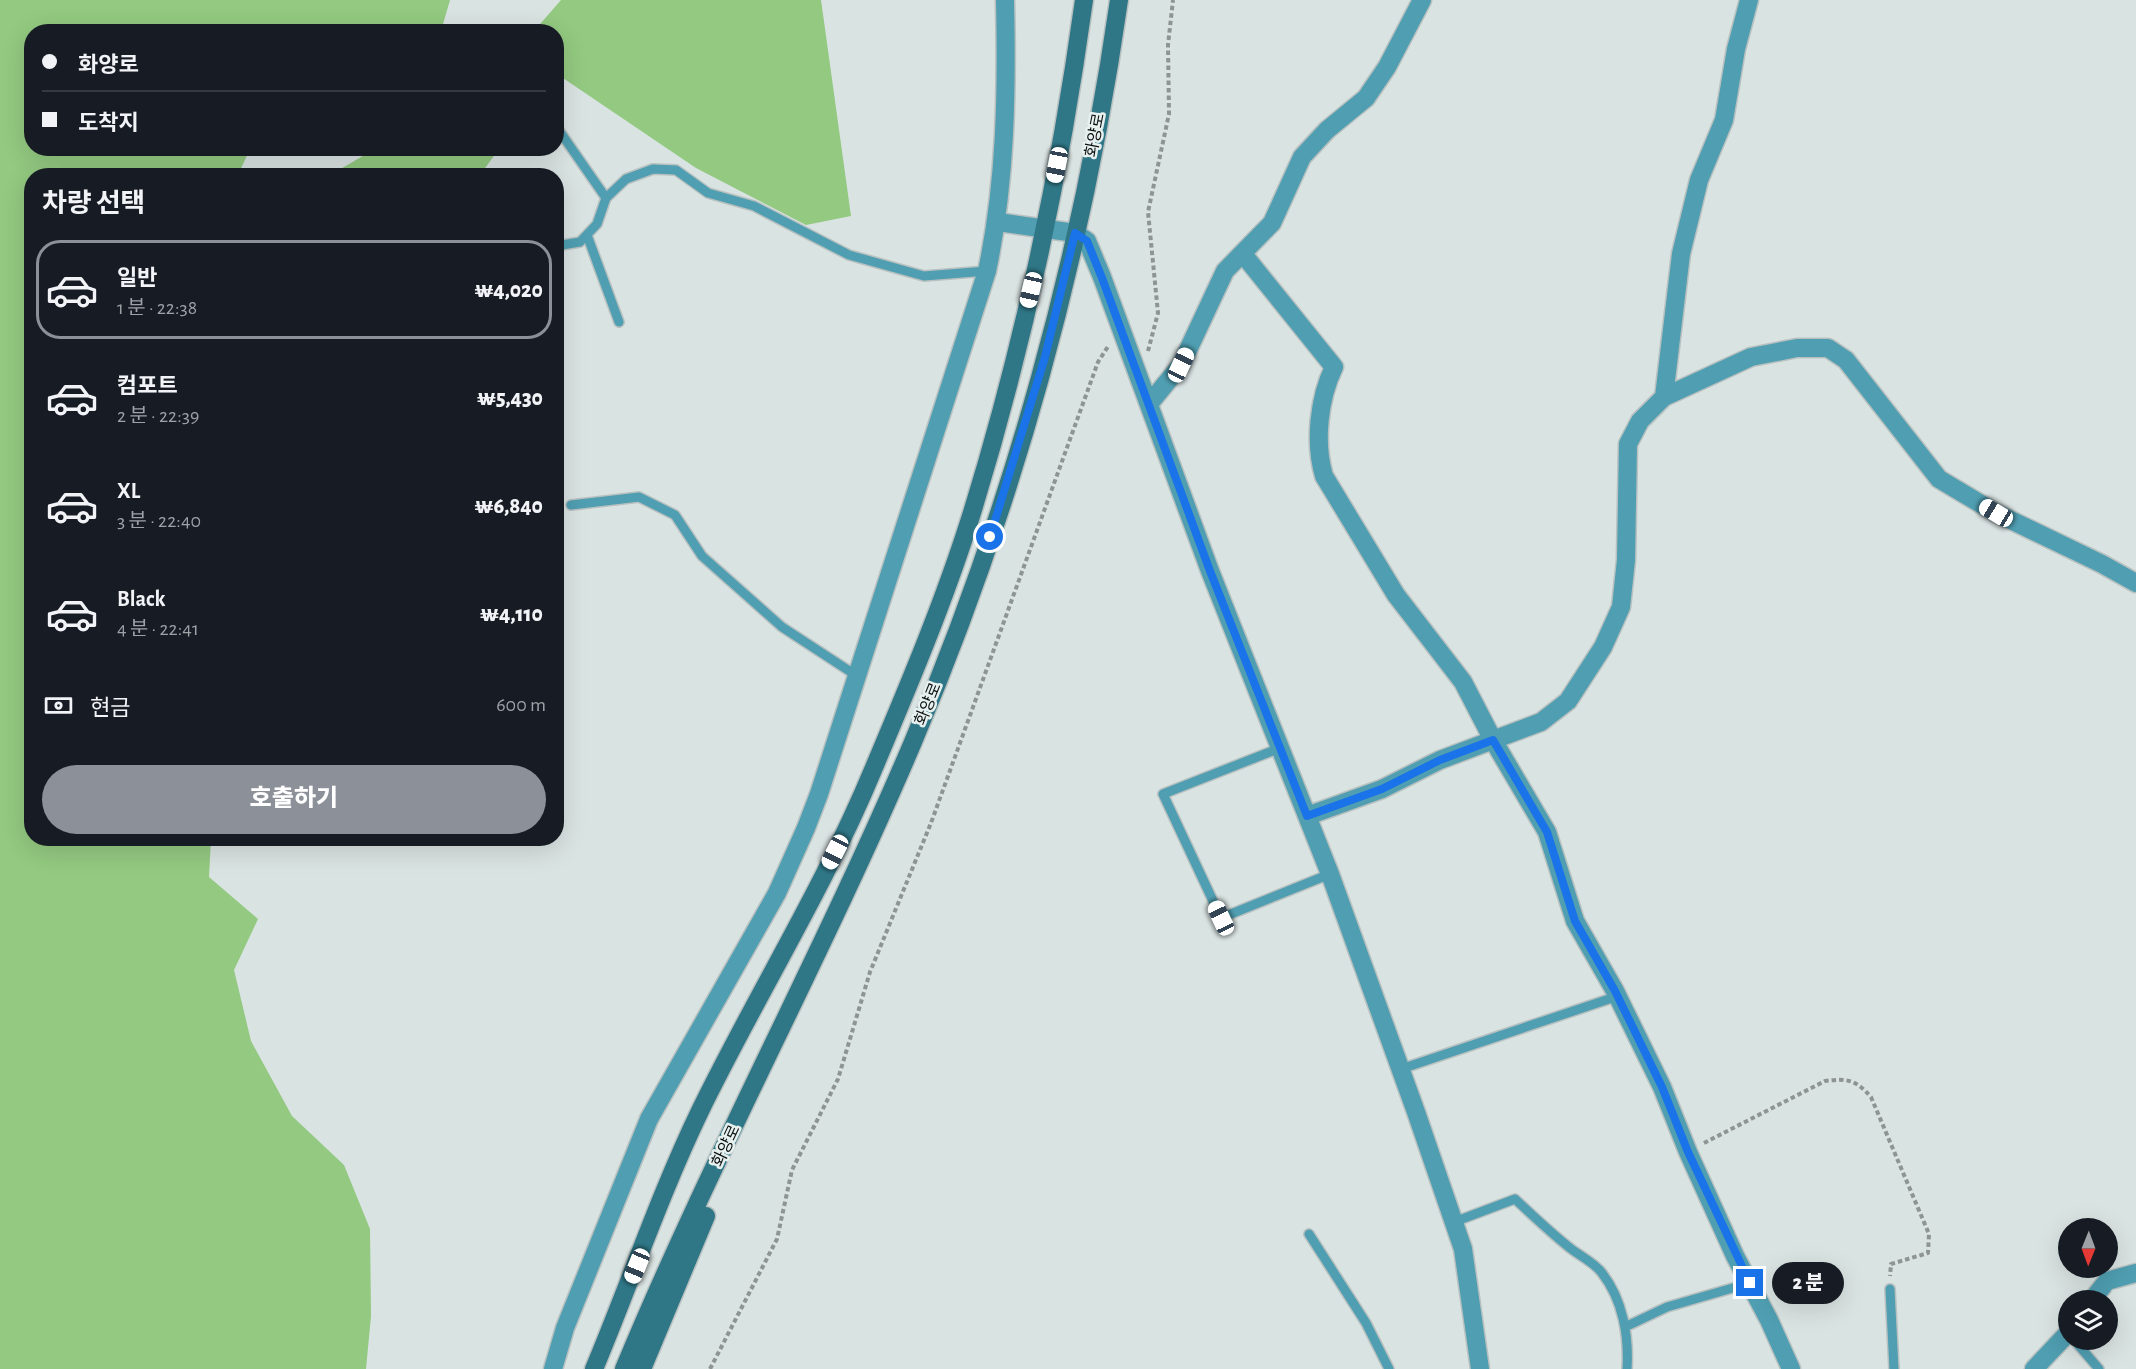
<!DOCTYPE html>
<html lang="ko">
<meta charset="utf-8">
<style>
:root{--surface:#171b24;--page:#242831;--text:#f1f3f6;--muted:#9ea1a6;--line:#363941;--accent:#8c9099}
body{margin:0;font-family:"Alegreya Sans","Noto Sans KR",sans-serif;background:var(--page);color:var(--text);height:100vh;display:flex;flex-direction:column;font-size:22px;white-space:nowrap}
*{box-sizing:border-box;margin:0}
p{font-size:20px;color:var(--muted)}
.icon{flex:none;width:33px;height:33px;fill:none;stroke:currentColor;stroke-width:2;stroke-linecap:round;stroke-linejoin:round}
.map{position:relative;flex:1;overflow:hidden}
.sheet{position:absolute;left:24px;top:168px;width:540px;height:678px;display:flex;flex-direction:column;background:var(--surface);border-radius:24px;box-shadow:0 6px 24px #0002}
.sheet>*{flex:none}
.banner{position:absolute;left:24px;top:24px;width:540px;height:132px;border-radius:24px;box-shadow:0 6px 24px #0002;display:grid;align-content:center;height:132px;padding:0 18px;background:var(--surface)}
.needle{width:39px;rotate:181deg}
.tools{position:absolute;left:2058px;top:1218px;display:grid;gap:12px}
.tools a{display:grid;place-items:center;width:60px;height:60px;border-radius:50%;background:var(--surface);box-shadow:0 6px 24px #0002;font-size:30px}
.end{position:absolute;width:27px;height:27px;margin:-14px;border:8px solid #1a73e8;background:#fff;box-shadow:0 0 0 3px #fff}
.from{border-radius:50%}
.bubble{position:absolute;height:42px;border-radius:21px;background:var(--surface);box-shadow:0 6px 24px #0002;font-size:20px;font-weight:800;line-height:42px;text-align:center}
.car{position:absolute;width:18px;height:36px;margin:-18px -9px;border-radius:8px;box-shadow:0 0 4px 2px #0007;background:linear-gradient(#fff 24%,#345 0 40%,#fff 0 76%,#345 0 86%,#fff 0)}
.banner b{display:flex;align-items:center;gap:21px;height:57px;font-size:22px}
.banner b+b{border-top:2px solid var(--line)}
.banner i{width:15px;height:15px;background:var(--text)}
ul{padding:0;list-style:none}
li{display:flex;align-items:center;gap:18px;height:99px;margin:0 12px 9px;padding:0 6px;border:3px solid transparent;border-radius:24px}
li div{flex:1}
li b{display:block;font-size:22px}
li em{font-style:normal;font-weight:800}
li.selected{border-color:var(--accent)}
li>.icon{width:54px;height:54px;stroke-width:1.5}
h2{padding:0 18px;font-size:27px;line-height:72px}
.pay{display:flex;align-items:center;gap:15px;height:66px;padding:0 18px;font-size:22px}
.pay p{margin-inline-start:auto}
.cta{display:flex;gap:12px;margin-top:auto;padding:12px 18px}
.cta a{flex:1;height:69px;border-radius:36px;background:var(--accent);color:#fff;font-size:24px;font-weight:800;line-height:69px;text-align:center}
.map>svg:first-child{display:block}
.green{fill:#93c980}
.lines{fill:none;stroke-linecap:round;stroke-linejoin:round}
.lane-casing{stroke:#b8c1c0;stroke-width:12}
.street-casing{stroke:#b8c1c0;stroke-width:21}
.secondary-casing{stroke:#b8c1c0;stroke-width:21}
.path{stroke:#8d9493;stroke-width:4;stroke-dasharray:4.5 3;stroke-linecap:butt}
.lane{stroke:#4f9eb1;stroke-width:9}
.street{stroke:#4f9eb1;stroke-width:18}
.secondary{stroke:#2f7787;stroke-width:18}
.route{stroke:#1a73e8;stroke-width:8}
.labels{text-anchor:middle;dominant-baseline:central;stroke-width:5;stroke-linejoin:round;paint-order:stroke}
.street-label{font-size:16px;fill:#0b0e0e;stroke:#e6f0ef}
</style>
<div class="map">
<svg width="2136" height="1369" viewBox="0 0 2136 1369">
<rect width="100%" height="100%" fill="#d9e3e2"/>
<path class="green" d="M0 0H450L441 31 32 32V148L250 149 238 175 32 176V838L211 839 209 877 258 919 234 970 251 1041 292 1116 344 1165 370 1229 371 1316 366 1369H0Z
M561 0H821L851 216 806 225 696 168 557 74 556 32 534 31Z
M375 149V148L499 149 480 175H330Z"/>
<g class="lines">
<g class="lane-casing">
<path id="lane" d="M556 126 606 198
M587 235 619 322
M556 246 580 242 597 224 606 198 626 179 653 169 676 170 708 193 754 206 849 255 924 276 987 271
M571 505 639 497 675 515 702 556 782 627 857 676
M1280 748 1163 794 1221 918 1330 874
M1401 1069 1618 996
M1454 1222 1515 1199C1533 1216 1551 1233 1570 1248 1580 1256 1595 1263 1602 1273 1623 1300 1629 1336 1627 1369
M1309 1234 1366 1323 1389 1369
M1890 1289 1894 1369
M1625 1327 1667 1307 1750 1283
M2074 1340 2099 1369"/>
</g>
<g class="street-casing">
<path id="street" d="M998 222 1075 233 1087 241 1102 277 1210 571 1330 874 1416 1112 1463 1249 1480 1369
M1243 254 1334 367C1319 398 1314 442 1324 476L1396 595 1463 682 1493 740 1547 832 1575 921 1615 991 1662 1087 1688 1152 1735 1256 1769 1320 1791 1369
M1664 397 1681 254 1699 180 1724 120 1736 49 1749 0
M1149 404 1181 365 1225 271 1272 223 1302 157 1327 130 1366 98 1387 67 1422 0
M1307 816 1382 789 1440 760 1541 722 1568 701 1603 647 1621 607 1626 560 1628 444 1640 421 1664 397 1751 357 1797 348H1828L1846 360 1939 479 1996 513 2102 564 2136 583
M2092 1300 2107 1281 2136 1273
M553 1369 565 1328 649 1119 777 893 806 828 819 794 987 271C1006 182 1007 90 1005 0
M2034 1369 2068 1333"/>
</g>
<g class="secondary-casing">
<path id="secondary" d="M594 1369C630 1283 660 1194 700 1111 756 996 824 888 873 770 908 687 944 602 971 516 1023 348 1060 174 1084 0
M624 1369C712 1157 823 954 913 742 1013 507 1083 253 1119 0
M642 1369 706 1216"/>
</g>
<path class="path" d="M1148 351 1158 313 1148 212 1169 114 1168 45 1173 0
M1704 1143 1825 1081C1848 1078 1856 1080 1871 1097L1929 1234 1928 1253 1891 1264 1890 1276
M710 1369 777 1239 792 1170 838 1079 870 972 931 823 1098 362 1109 345"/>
<use href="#lane" class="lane"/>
<use href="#street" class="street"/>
<use href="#secondary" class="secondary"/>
</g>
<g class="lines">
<path class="route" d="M990 537 1045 357 1075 233 1087 241 1102 278 1210 571 1307 816 1382 789 1440 760 1493 740 1547 832 1575 921 1615 991 1662 1087 1688 1152 1750 1283"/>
</g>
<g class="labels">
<g class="street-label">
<text transform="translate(1095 135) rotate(-79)">화양로</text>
<text transform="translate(928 704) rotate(-68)">화양로</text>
<text transform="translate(726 1146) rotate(-65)">화양로</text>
</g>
</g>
</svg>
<div class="tools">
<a><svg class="needle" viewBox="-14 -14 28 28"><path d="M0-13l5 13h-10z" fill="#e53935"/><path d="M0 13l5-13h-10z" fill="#9ea1a6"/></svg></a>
<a><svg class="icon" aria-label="layers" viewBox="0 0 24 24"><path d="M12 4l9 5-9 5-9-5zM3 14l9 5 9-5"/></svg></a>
</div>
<i class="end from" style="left:990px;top:537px"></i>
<i class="end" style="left:1750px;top:1283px"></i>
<div class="bubble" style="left:1772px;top:1262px;width:72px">2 분</div>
<i class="car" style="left:1057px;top:165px;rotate:191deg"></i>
<i class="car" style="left:1031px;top:290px;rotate:193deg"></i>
<i class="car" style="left:1181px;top:365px;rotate:25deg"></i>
<i class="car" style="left:1996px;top:513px;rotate:301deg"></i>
<i class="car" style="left:835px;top:852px;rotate:207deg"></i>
<i class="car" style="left:1221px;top:918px;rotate:335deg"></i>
<i class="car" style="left:637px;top:1266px;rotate:202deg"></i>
<div class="banner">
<b><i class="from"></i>화양로</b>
<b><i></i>도착지</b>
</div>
<section class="sheet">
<h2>차량 선택</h2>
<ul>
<li class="selected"><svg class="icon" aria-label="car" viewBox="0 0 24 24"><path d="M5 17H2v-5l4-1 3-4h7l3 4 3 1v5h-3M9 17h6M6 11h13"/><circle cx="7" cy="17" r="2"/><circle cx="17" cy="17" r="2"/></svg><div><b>일반</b><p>1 분 · 22:38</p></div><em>₩4,020</em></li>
<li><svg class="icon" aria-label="car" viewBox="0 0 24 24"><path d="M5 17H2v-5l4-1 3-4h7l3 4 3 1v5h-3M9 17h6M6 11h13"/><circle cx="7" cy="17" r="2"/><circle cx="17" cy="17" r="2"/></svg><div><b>컴포트</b><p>2 분 · 22:39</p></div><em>₩5,430</em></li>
<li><svg class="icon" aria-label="car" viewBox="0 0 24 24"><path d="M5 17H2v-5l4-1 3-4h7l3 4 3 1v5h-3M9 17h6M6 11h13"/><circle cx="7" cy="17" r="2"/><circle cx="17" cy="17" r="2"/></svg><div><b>XL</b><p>3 분 · 22:40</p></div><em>₩6,840</em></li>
<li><svg class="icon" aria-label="car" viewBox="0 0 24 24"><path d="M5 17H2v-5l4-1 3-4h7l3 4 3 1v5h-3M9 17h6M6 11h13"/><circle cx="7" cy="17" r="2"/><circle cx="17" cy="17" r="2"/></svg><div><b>Black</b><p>4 분 · 22:41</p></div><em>₩4,110</em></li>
</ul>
<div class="pay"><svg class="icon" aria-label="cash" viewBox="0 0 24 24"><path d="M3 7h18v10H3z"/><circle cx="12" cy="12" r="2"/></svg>현금<p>600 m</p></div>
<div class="cta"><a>호출하기</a></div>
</section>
</div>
